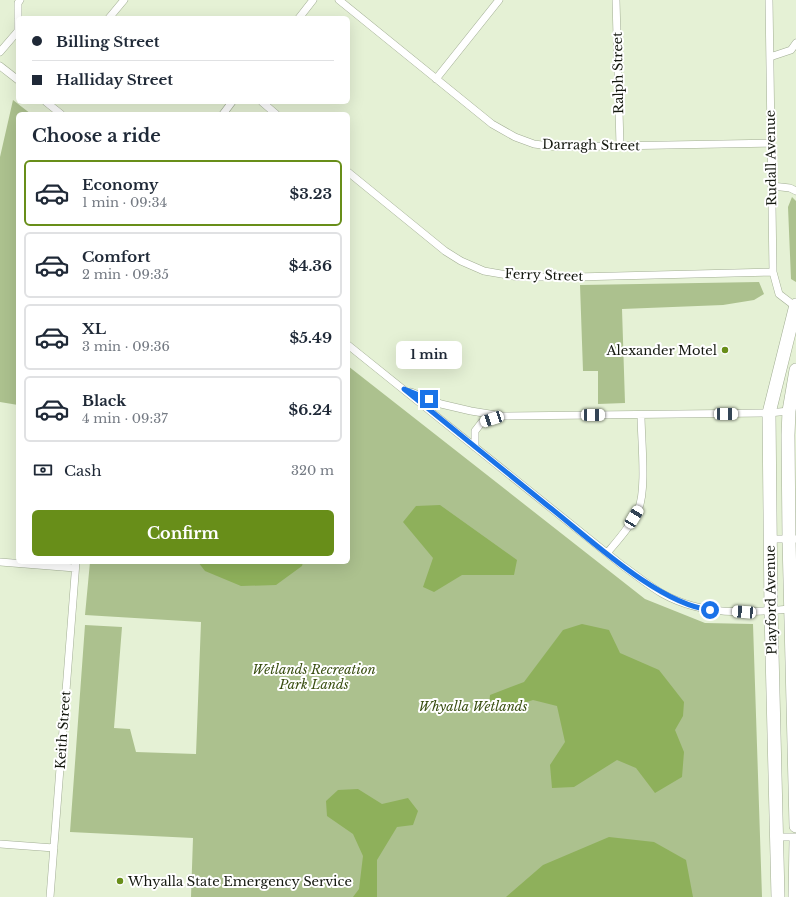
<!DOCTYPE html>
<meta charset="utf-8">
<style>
:root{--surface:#fff;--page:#f6f6f7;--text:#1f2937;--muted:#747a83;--line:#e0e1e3;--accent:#688e19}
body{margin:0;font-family:"Libre Baskerville",serif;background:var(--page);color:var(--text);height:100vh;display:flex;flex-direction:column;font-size:15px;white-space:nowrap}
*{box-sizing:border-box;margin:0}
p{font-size:13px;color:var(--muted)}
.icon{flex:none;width:22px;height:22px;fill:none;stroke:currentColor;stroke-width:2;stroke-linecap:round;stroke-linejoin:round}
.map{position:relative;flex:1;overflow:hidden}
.panel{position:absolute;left:16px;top:112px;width:334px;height:452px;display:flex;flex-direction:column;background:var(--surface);border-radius:6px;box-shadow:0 4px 16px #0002}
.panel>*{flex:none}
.hud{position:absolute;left:16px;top:16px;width:334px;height:88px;border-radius:6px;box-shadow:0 4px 16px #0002;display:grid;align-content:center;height:88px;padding:0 16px;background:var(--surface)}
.end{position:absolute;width:18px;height:18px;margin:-9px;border:5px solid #1a73e8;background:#fff;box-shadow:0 0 0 2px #fff}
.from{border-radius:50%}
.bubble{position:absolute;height:28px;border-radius:6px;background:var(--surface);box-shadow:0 4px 16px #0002;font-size:13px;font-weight:700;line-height:28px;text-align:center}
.car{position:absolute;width:12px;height:24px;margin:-12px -6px;border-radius:5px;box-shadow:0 0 3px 1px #0007;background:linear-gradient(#fff 24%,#345 0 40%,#fff 0 76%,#345 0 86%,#fff 0)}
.hud b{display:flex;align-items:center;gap:14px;height:38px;font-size:15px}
.hud b+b{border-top:1px solid var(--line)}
.hud i{width:10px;height:10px;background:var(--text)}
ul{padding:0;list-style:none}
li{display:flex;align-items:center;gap:12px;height:66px;margin:0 8px 6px;padding:0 8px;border:2px solid var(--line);border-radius:6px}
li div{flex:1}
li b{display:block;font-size:15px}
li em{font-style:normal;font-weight:700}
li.active{border-color:var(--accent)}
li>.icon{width:36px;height:36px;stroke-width:1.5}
h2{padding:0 16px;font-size:18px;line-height:48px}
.pay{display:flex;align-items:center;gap:10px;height:44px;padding:0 16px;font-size:15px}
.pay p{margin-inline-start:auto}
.cta{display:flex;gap:8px;margin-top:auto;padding:8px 16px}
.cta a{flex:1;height:46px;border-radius:6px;background:var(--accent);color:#fff;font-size:16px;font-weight:700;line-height:46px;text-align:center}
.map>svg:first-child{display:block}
.green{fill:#acc18e}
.water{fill:#8eb05b}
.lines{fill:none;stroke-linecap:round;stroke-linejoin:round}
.street-casing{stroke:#a2ae94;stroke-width:8}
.highway-casing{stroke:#a2ae94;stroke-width:14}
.street{stroke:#fff;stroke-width:7}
.highway{stroke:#fff;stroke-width:13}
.route{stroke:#1a73e8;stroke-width:5}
.poi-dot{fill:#688e19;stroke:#fff;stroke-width:1.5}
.labels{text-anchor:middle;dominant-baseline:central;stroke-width:4;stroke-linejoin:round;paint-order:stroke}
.street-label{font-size:13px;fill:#14180f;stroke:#fff}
.poi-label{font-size:13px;fill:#14180f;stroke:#fff;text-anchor:end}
.park-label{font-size:13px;font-style:italic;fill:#394e11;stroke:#fff}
</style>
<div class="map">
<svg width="796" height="897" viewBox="0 0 796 897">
<rect width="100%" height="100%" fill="#e5f1d5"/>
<path class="green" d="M13 100 31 114H18V405L0 402V157Z
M792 197 796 201V282L791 279 788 207Z
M759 282 764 294 754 300 723 305 622 309 625 403 598 404V371H583L580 285Z
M348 366 645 599 705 623 753 624 762 897H191L193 838 70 832 85 625 122 627 114 728 130 729 136 752 196 754 201 622 85 615 90 562H348Z"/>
<path class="water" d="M440 505 517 560 514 575H462L434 592 423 587 433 558 403 522 416 506Z
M198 562H303L302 566 276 585 241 586 205 571Z
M582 624 609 630 620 653 659 670 684 702 683 716 675 730 684 752 682 777 655 793 636 768 617 760 574 787 552 788 550 765 565 742 557 706 533 700 509 708 489 706 490 695 524 682 563 630Z
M358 789 382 804 408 798 418 811 413 825 397 827 377 860V897H353L359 889 363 856 353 834 327 816 326 801 338 790Z
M609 837 654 842 686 860 693 897H506L543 865Z"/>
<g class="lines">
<g class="street-casing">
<path id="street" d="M339 0 492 124 515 137 534 144 558 147 771 143
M616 0 620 146
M769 0 773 272 779 294 796 307
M18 18V3L20 0
M109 18 124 0
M299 18 313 0
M0 52 18 31V19
M770 57 791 50 796 43
M0 66 18 80
M436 79 499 0
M46 102 61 114
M262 102 276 114
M223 114 232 102
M348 172 445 251 461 261 484 271 519 277H576L773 272
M772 186 790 188 796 191
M348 345 623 566C636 575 649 586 663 594 703 616 746 613 790 609
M411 392 441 404 471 411 502 416 769 413 789 411
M475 447V431L482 422 500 416
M770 539H796
M607 553C618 540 631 526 638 510 647 491 641 438 641 415
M0 562 75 568
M777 837H796
M0 844 54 848
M50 897 76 562"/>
</g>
<g class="highway-casing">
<path id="highway" d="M796 370 789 411 788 435 789 539 796 826
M778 897 771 611 769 413 796 305
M795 897 796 841"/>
</g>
<use href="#street" class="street"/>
<use href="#highway" class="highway"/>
</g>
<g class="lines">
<path class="route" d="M429 399 404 389C452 428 500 467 548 506 589 538 658 604 710 610"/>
</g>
<g class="poi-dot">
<circle cx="725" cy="350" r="4"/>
<circle cx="120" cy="881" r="4"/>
</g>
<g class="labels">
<g class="street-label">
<text transform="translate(618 73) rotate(-91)">Ralph Street</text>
<text transform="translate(591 145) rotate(1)">Darragh Street</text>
<text transform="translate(771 158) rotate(-91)">Rudall Avenue</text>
<text transform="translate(544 275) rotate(2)">Ferry Street</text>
<text transform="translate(771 600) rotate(-91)">Playford Avenue</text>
<text transform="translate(63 730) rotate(-86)">Keith Street</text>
</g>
<g class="poi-label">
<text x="717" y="350">Alexander Motel</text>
<text x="128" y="881" text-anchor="start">Whyalla State Emergency Service</text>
</g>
<g class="park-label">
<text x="314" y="669">Wetlands Recreation<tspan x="314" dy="15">Park Lands</tspan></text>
<text x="473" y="706">Whyalla Wetlands</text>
</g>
</g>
</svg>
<i class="end from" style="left:710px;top:610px"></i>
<i class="end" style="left:429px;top:399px"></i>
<div class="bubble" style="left:396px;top:341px;width:66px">1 min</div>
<i class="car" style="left:726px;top:414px;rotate:90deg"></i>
<i class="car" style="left:593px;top:415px;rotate:90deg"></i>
<i class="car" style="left:492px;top:419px;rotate:252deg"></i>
<i class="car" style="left:634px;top:517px;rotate:31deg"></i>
<i class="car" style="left:744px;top:612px;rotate:274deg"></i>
<div class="hud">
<b><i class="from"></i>Billing Street</b>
<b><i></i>Halliday Street</b>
</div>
<section class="panel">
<h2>Choose a ride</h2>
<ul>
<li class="active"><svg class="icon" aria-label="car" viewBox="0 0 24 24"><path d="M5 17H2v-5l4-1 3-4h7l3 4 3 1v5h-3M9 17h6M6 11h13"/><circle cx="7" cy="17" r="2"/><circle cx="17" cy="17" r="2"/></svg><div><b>Economy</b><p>1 min · 09:34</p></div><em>$3.23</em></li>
<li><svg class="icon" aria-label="car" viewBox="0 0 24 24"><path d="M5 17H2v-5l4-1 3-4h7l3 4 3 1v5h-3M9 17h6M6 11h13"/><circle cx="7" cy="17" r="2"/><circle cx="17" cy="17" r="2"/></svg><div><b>Comfort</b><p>2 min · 09:35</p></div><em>$4.36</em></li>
<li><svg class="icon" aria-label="car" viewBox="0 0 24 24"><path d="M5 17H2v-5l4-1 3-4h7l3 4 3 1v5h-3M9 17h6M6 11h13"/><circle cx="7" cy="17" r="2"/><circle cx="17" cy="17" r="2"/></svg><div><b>XL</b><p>3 min · 09:36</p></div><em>$5.49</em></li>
<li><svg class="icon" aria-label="car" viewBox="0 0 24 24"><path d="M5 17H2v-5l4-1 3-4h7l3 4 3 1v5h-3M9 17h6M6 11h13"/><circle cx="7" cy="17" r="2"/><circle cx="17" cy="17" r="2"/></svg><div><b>Black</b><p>4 min · 09:37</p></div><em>$6.24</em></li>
</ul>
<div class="pay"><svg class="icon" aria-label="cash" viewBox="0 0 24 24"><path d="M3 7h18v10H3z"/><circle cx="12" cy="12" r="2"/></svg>Cash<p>320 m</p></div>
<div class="cta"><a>Confirm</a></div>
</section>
</div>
